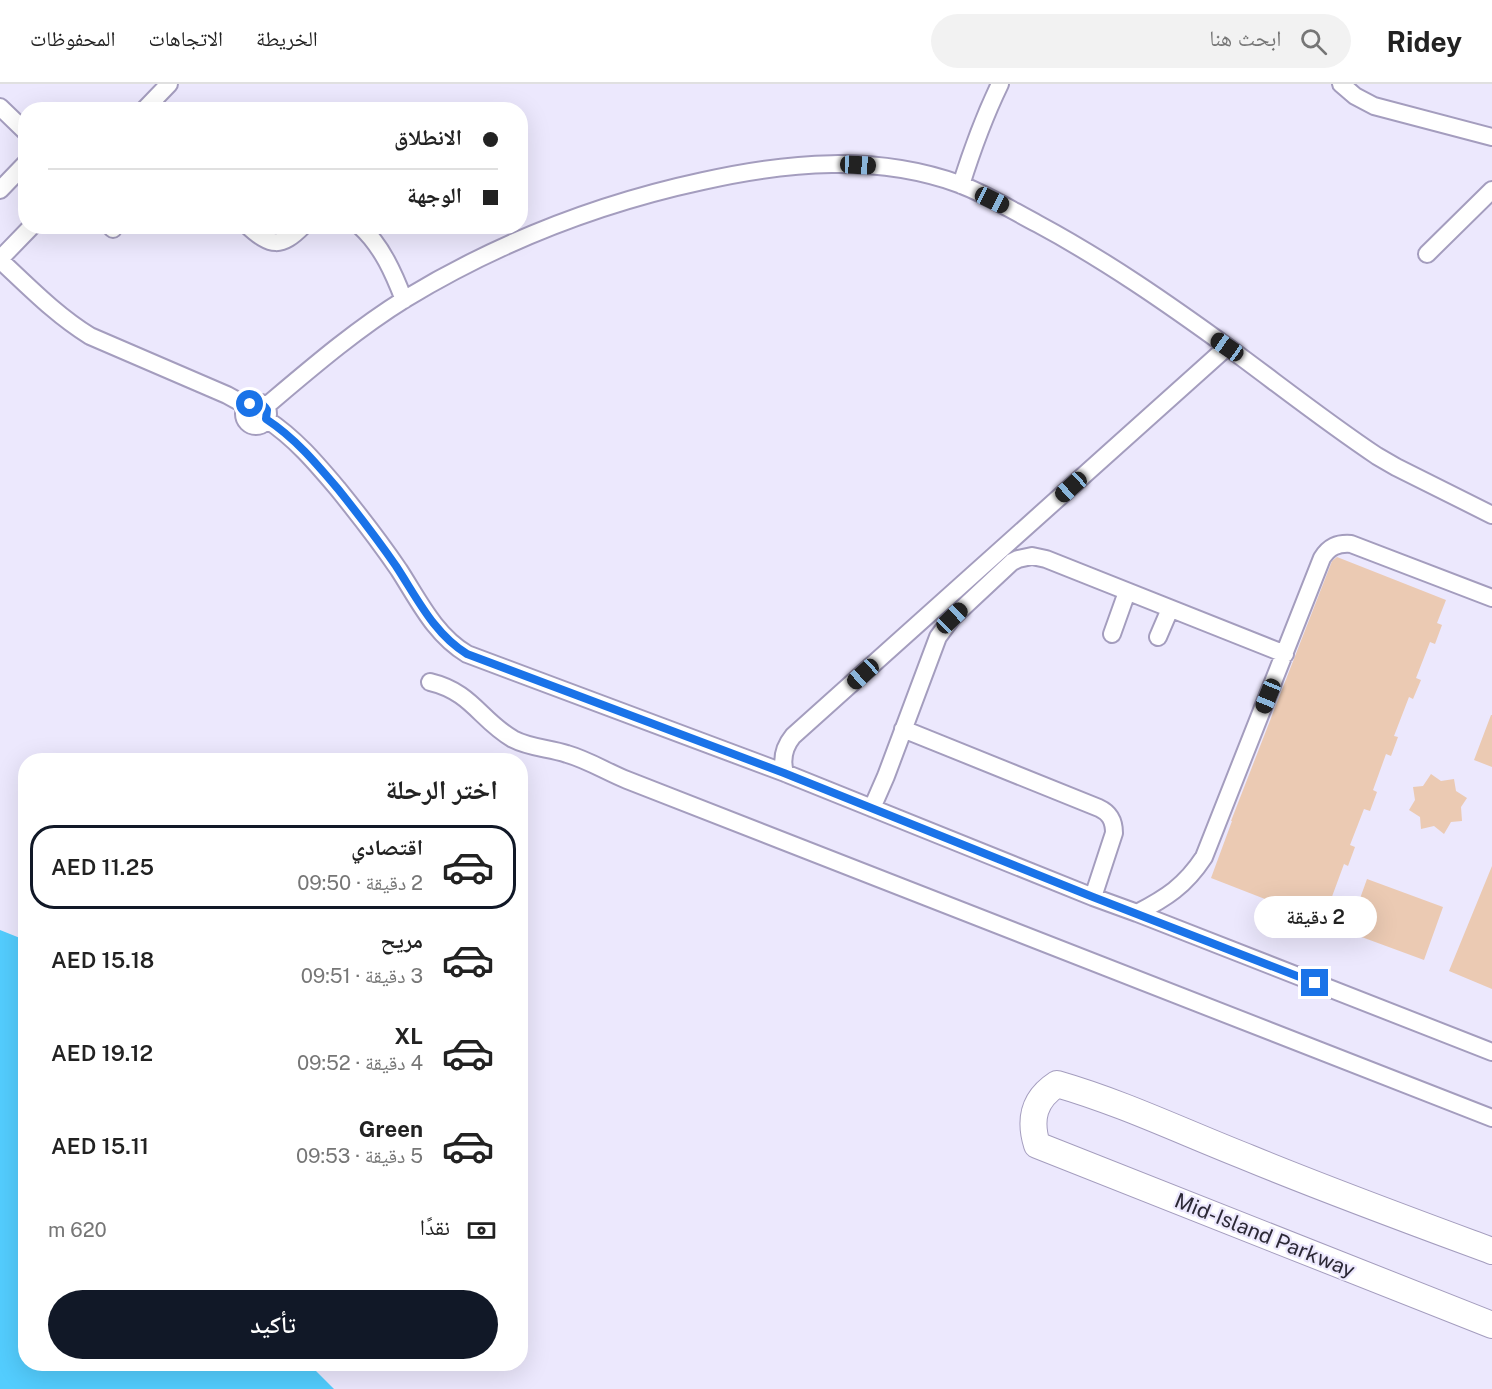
<!DOCTYPE html>
<html lang="ar">
<meta charset="utf-8">
<style>
:root{--surface:#fff;--page:#f2f2f2;--text:#222;--muted:#767676;--line:#e0e0e0;--accent:#111827}
body{margin:0;font-family:"Public Sans","Noto Naskh Arabic",sans-serif;background:var(--page);color:var(--text);direction:rtl;height:100vh;display:flex;flex-direction:column;font-size:22px;white-space:nowrap}
*{box-sizing:border-box;margin:0}
p{font-size:20px;color:var(--muted)}
.icon{flex:none;width:33px;height:33px;fill:none;stroke:currentColor;stroke-width:2;stroke-linecap:round;stroke-linejoin:round}
.map{position:relative;flex:1;overflow:hidden;direction:ltr}
.panel{position:absolute;left:18px;top:669px;width:510px;height:618px;display:flex;flex-direction:column;background:var(--surface);border-radius:24px;box-shadow:0 6px 24px #0002;direction:rtl}
.panel>*{flex:none}
.guide{position:absolute;left:18px;top:18px;width:510px;height:132px;border-radius:24px;box-shadow:0 6px 24px #0002;direction:rtl;display:grid;align-content:center;height:132px;padding:0 30px;background:var(--surface)}
.end{position:absolute;width:27px;height:27px;margin:-14px;border:8px solid #1a73e8;background:#fff;box-shadow:0 0 0 3px #fff}
.from{border-radius:50%}
.bubble{position:absolute;height:42px;border-radius:21px;background:var(--surface);box-shadow:0 6px 24px #0002;font-size:20px;font-weight:600;line-height:42px;text-align:center;direction:rtl}
.car{position:absolute;width:18px;height:36px;margin:-18px -9px;border-radius:8px;box-shadow:0 0 4px 2px #0007;background:linear-gradient(#222 24%,#8ab4d8 0 40%,#222 0 76%,#8ab4d8 0 86%,#222 0)}
.guide b{display:flex;align-items:center;gap:21px;height:57px;font-size:22px}
.guide b+b{border-top:2px solid var(--line)}
.guide i{width:15px;height:15px;background:var(--text)}
ul{padding:0;list-style:none}
li{display:flex;align-items:center;gap:18px;height:84px;margin:0 12px 9px;padding:0 18px;border:3px solid transparent;border-radius:24px}
li div{flex:1}
li b{display:block;font-size:22px}
li em{font-style:normal;font-weight:600}
li.on{border-color:var(--accent)}
li>.icon{width:54px;height:54px;stroke-width:1.5}
h2{padding:0 30px;font-size:27px;line-height:72px}
.pay{display:flex;align-items:center;gap:15px;height:66px;padding:0 30px;font-size:22px}
.pay p{margin-inline-start:auto}
.cta{display:flex;gap:12px;margin-top:auto;padding:12px 30px}
.cta a{flex:1;height:69px;border-radius:36px;background:var(--accent);color:#fff;font-size:24px;font-weight:600;line-height:69px;text-align:center}
header{display:flex;align-items:center;gap:36px;box-sizing:border-box;height:84px;padding:0 30px;background:var(--surface);border-bottom:2px solid var(--line)}
header strong{font-size:28px}
nav{display:flex;gap:33px;margin-inline-start:auto;font-size:21px}
.search{width:420px;height:54px;background:var(--page);display:flex;align-items:center;gap:15px;box-sizing:border-box;padding:0 21px;border-radius:33px;color:var(--muted);font-size:22px}
.map>svg:first-child{display:block}
.water{fill:#53cdfe}
.building{fill:#ebcab3}
.lines{fill:none;stroke-linecap:round;stroke-linejoin:round}
.minor-casing{stroke:#a49dbe;stroke-width:20}
.highway-casing{stroke:#a49dbe;stroke-width:28}
.minor{stroke:#fff;stroke-width:16}
.highway{stroke:#fff;stroke-width:26}
.route{stroke:#1a73e8;stroke-width:8}
.labels{text-anchor:middle;dominant-baseline:central;stroke-width:4.5;stroke-linejoin:round;paint-order:stroke}
.street-label{font-size:21px;fill:#2c2936;stroke:#ece8fd}
</style>
<header>
<strong>Ridey</strong>
<div class="search"><svg class="icon" aria-label="search" viewBox="0 0 24 24"><circle cx="10" cy="10" r="6"/><path d="M15 15l6 6"/></svg>ابحث هنا</div>
<nav><a>الخريطة</a><a>الاتجاهات</a><a>المحفوظات</a></nav>
</header>
<div class="map">
<svg width="1492" height="1305" viewBox="0 0 1492 1305">
<rect width="100%" height="100%" fill="#ece8fd"/>
<path class="water" d="M0 846 25 856 26 1280H309L334 1305H0Z"/>
<path class="building" d="M1337 473 1446 516 1437 539 1442 541 1435 560 1430 558 1416 594 1421 596 1413 615 1409 613 1394 652 1398 653 1391 672 1386 670 1373 706 1377 708 1370 727 1364 725 1350 761 1355 763 1348 782 1344 780 1330 818 1334 820 1327 839 1211 794 1232 737H1231L1332 477Z
M1491 631H1492V683L1474 676Z
M1431 690 1441 697 1454 695 1456 707 1467 714 1461 723 1462 737 1451 738 1444 750 1434 742 1421 745 1420 733 1409 726 1415 716 1413 703 1423 702Z
M1492 782V905L1449 887Z
M1367 795 1443 823 1424 876 1348 848Z"/>
<g class="lines">
<g class="minor-casing">
<path id="minor" d="M1341 0 1355 12 1374 22 1492 53
M0 23 26 48
M144 26 169 0
M961 101C972 66 984 33 1000 0
M0 106 26 79
M110 142 113 145
M248 142C271 163 281 164 303 142
M360 142C382 162 394 190 404 216
M1427 170 1492 106
M0 175 32 142
M0 176C29 203 56 231 90 252L227 311 247 322
M244 330a12 12 0 1 1 24 0a12 12 0 1 1-24 0Z
M265 323C310 285 355 246 405 215 499 158 596 120 703 97 788 78 876 70 959 100 986 110 1013 127 1038 140 1105 176 1167 219 1229 264 1278 300 1326 338 1377 372L1396 383 1492 431
M266 335C295 354 316 379 338 405 359 431 380 458 399 486 419 517 435 551 467 570L785 689 1093 813 1137 829 1492 968
M1112 550 1127 508
M1158 553 1170 525
M430 598C472 608 480 636 513 655 530 664 549 664 567 670 588 676 607 688 627 696L1492 1034
M903 645 1099 724C1110 729 1114 737 1114 749L1093 813
M785 689C781 675 784 663 793 652L1227 263
M872 724 886 692 938 553 952 534 1012 478 1018 475 1032 472 1046 475 1285 570
M1137 829C1166 814 1185 802 1204 773L1322 474C1329 463 1337 459 1351 460L1492 514"/>
</g>
<g class="highway-casing">
<path id="highway" d="M1492 1167C1411 1137 1329 1107 1249 1074 1185 1049 1123 1019 1057 1000 1034 1015 1029 1035 1037 1061L1492 1241"/>
</g>
<use href="#minor" class="minor"/>
<use href="#highway" class="highway"/>
</g>
<g class="lines">
<path class="route" d="M250 320C257 317 263 319 267 326L266 335C295 354 316 379 338 405 358 430 378 456 396 482 417 514 434 550 467 570L784 689 1093 813 1315 899"/>
</g>
<g class="labels">
<g class="street-label">
<text transform="translate(1265 1151) rotate(22)">Mid-Island Parkway</text>
</g>
</g>
</svg>
<i class="end from" style="left:250px;top:320px"></i>
<i class="end" style="left:1315px;top:899px"></i>
<div class="bubble" style="left:1254px;top:812px;width:123px">2 دقيقة</div>
<i class="car" style="left:858px;top:81px;rotate:93deg"></i>
<i class="car" style="left:992px;top:116px;rotate:116deg"></i>
<i class="car" style="left:1227px;top:263px;rotate:305deg"></i>
<i class="car" style="left:1071px;top:403px;rotate:228deg"></i>
<i class="car" style="left:952px;top:534px;rotate:46deg"></i>
<i class="car" style="left:863px;top:590px;rotate:228deg"></i>
<i class="car" style="left:1268px;top:612px;rotate:202deg"></i>
<div class="guide">
<b><i class="from"></i>الانطلاق</b>
<b><i></i>الوجهة</b>
</div>
<section class="panel">
<h2>اختر الرحلة</h2>
<ul>
<li class="on"><svg class="icon" aria-label="car" viewBox="0 0 24 24"><path d="M5 17H2v-5l4-1 3-4h7l3 4 3 1v5h-3M9 17h6M6 11h13"/><circle cx="7" cy="17" r="2"/><circle cx="17" cy="17" r="2"/></svg><div><b>اقتصادي</b><p>2 دقيقة · 09:50</p></div><em>AED 11.25</em></li>
<li><svg class="icon" aria-label="car" viewBox="0 0 24 24"><path d="M5 17H2v-5l4-1 3-4h7l3 4 3 1v5h-3M9 17h6M6 11h13"/><circle cx="7" cy="17" r="2"/><circle cx="17" cy="17" r="2"/></svg><div><b>مريح</b><p>3 دقيقة · 09:51</p></div><em>AED 15.18</em></li>
<li><svg class="icon" aria-label="car" viewBox="0 0 24 24"><path d="M5 17H2v-5l4-1 3-4h7l3 4 3 1v5h-3M9 17h6M6 11h13"/><circle cx="7" cy="17" r="2"/><circle cx="17" cy="17" r="2"/></svg><div><b>XL</b><p>4 دقيقة · 09:52</p></div><em>AED 19.12</em></li>
<li><svg class="icon" aria-label="car" viewBox="0 0 24 24"><path d="M5 17H2v-5l4-1 3-4h7l3 4 3 1v5h-3M9 17h6M6 11h13"/><circle cx="7" cy="17" r="2"/><circle cx="17" cy="17" r="2"/></svg><div><b>Green</b><p>5 دقيقة · 09:53</p></div><em>AED 15.11</em></li>
</ul>
<div class="pay"><svg class="icon" aria-label="cash" viewBox="0 0 24 24"><path d="M3 7h18v10H3z"/><circle cx="12" cy="12" r="2"/></svg>نقدًا<p>620 m</p></div>
<div class="cta"><a>تأكيد</a></div>
</section>
</div>
